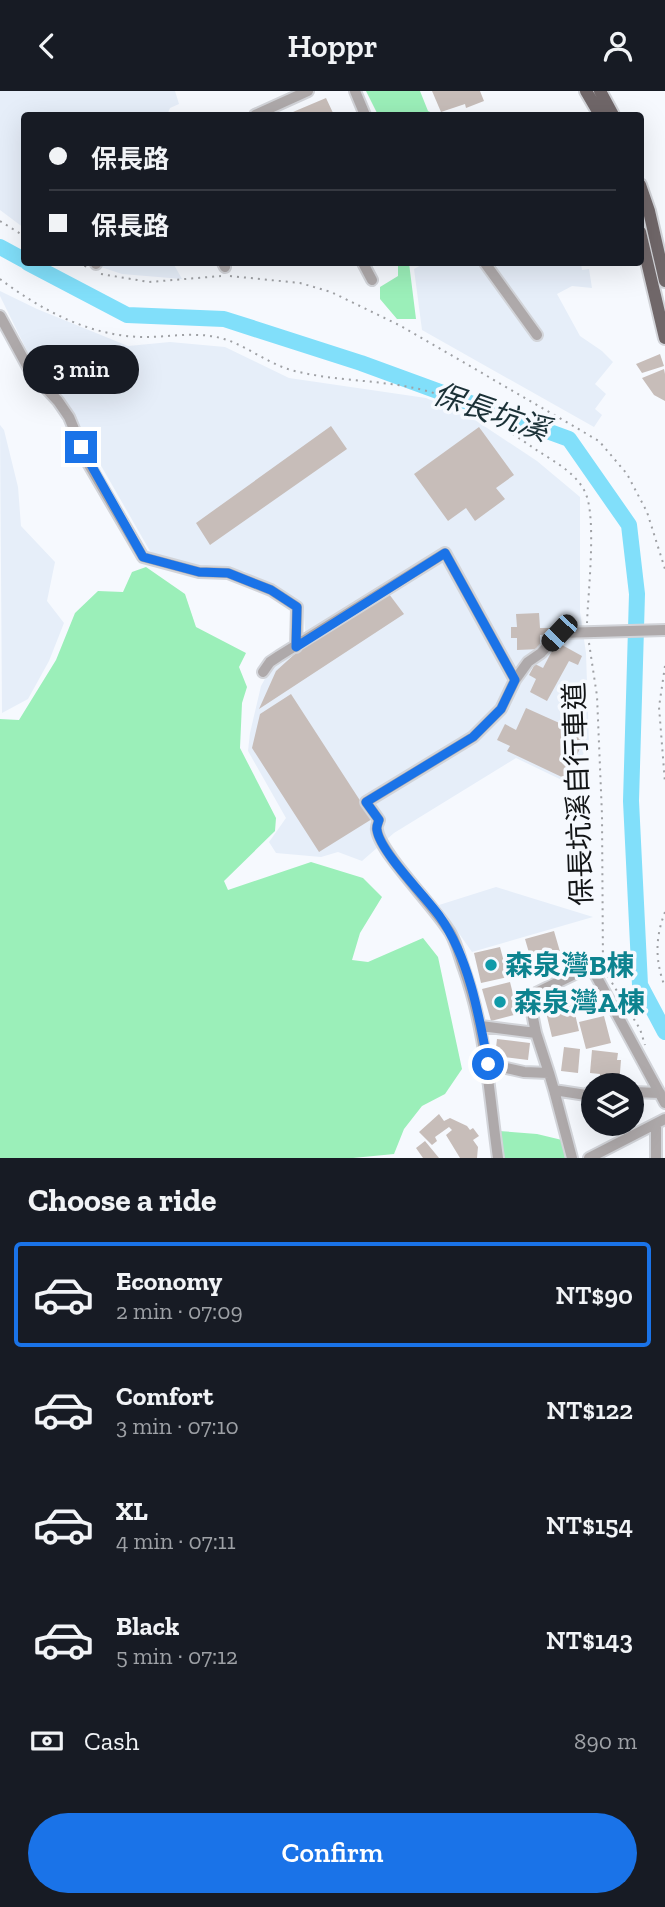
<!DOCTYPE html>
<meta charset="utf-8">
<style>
:root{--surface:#171b24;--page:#20242c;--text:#f1f3f6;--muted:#9ea1a6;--line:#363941;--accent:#1a73e8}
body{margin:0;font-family:"Zilla Slab","Noto Sans TC",serif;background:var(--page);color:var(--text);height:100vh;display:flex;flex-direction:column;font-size:26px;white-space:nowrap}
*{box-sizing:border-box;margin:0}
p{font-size:23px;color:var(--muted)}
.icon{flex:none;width:38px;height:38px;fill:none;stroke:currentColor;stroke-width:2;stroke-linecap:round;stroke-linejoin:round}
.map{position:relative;height:1067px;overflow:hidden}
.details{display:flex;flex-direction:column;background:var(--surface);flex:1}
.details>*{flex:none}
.hud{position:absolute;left:21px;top:21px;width:623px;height:154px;border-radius:7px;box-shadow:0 7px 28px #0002;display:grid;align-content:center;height:154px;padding:0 28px;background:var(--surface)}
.buttons{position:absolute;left:581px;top:982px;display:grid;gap:14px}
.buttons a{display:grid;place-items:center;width:63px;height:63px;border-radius:50%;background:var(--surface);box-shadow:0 7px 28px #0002;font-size:35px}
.end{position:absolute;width:32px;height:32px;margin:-16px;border:9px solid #1a73e8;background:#fff;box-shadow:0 0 0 4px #fff}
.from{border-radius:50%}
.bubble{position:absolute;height:49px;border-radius:24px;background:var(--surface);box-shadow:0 7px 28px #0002;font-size:23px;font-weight:600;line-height:49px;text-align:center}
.car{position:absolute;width:21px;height:42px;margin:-21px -10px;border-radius:9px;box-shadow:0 0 5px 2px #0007;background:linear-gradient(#222 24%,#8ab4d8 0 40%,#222 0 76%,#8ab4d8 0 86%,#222 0)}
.hud b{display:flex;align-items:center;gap:24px;height:66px;font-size:26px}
.hud b+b{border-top:2px solid var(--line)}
.hud i{width:18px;height:18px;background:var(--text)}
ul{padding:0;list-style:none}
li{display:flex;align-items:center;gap:21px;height:105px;margin:0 14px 10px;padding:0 14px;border:4px solid transparent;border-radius:7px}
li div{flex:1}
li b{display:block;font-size:26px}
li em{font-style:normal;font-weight:600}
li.current{border-color:var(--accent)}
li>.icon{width:63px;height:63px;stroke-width:1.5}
h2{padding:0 28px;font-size:32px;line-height:84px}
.pay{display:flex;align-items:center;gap:18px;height:77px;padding:0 28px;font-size:26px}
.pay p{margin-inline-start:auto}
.action{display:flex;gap:14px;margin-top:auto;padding:14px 28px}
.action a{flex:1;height:80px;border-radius:42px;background:var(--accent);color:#fff;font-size:28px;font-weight:600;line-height:80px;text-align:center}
header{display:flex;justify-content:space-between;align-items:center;height:91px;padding:0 28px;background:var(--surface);font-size:32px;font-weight:600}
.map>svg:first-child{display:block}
.built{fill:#e6eef9}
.green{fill:#9befb9}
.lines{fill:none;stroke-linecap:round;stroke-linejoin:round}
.river{stroke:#81dffa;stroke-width:16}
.building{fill:#c7bdb9}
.minor-casing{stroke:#d2d4d9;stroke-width:14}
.major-casing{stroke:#d2d4d9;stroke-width:16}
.path{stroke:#9fa1a5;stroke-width:2;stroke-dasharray:2 5;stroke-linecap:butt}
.minor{stroke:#aea9aa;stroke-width:10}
.major{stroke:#706769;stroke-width:12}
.route{stroke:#1a73e8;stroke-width:9}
.culture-dot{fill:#0f9aa8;stroke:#f6f9fe;stroke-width:2.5}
.labels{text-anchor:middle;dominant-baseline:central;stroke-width:7;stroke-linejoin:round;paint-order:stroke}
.street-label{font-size:28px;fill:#121416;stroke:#f6f9fe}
.culture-label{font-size:28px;font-weight:bold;fill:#0d838f;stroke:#f6f9fe;text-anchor:start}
.water-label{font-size:30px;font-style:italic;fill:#1b3137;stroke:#f6f9fe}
</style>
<header><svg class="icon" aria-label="back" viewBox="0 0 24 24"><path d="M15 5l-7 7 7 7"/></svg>Hoppr<svg class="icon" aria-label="person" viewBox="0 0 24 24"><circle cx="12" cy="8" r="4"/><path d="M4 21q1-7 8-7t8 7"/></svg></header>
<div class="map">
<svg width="665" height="1067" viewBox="0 0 665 1067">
<rect width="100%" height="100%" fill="#f6f9fe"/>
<path class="built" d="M0 0H175L179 13 170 17 167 24H24V137L0 119Z
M89 172H173L182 188 122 183Z
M425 172H581L582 179 589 178 592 197 572 195 557 203 580 245 602 260 613 271 595 293 606 303 595 318 602 324 594 336 422 239 414 178Z
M0 200 37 218 128 255 170 251 225 256 289 287 426 307 469 325 537 370 580 406V521L586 562 589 652 568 692 516 667 394 742 362 770 338 761 321 766 276 762 269 751 286 727 248 660 250 642 261 595 272 575 306 547 303 515 244 480 203 478 154 467 68 317 29 264 0 205Z
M0 334 4 339 18 396 21 435 55 471 47 510 64 532 49 570 28 608 2 622Z
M496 796 593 826 472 861 439 814Z"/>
<path class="green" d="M366 0H420L428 20 437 24H378Z
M398 172H409L416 228H397L380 208V196L398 185Z
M146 476 185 503 196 536 246 562 239 576 247 596 242 612 240 657 276 727 275 740 224 790 228 799 311 771 363 787 382 806 360 842 352 869 368 871 423 847 438 866 462 978 445 1003 422 1015 404 1038 394 1063 353 1067H0V628L19 629 56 569 75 522 98 500 123 501 132 481Z
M499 1040 537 1043 562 1049 565 1067H502Z"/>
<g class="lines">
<path class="river" d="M0 156 24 169
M28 172 127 224 224 228 361 272 569 348 629 434 637 503 631 710 640 894 665 941"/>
</g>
<path class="building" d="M432 0H480L484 10 466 17 465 13 441 21Z
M326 7 334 24H286L300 18Z
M660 263 664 275 642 282 636 273Z
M664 278 665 283V310L654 304 642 287Z
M331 335 347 358 210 454 196 432Z
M479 336 514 384 496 397 505 408 475 430 466 417 448 430 414 383Z
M389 503 404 523 259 618 276 580 297 561Z
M539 522 540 537H550V543L540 544V558L517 559V547H511V536H517L516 523Z
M562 554 582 565 578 574 569 570 547 610 530 601 536 588 529 584 535 573 543 577 554 556 559 559Z
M291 603 372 728 319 761 252 657 260 623Z
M526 617 586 644 566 688 507 660 510 655 497 649 505 633 516 639Z
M554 840 563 871 534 879 525 848Z
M500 856 508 886 481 892 474 862Z
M510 891 518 923 491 930 482 898Z
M571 906 579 940 552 946 544 913Z
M604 925 611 952 586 958 579 931Z
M497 948 530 952 528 969 495 965Z
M564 956 580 958 578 982 561 980Z
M592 959 618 962 617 969H621L619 994 599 992 600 983 590 982Z
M439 1023 444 1030 450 1027 467 1035 470 1039 473 1037 479 1045 473 1049 478 1056 477 1067H460L446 1044 452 1039 449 1036 435 1046 437 1050 432 1054 419 1041Z
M425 1050 439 1067H423L416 1057Z"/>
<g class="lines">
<g class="minor-casing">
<path id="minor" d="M355 0 365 24
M255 24 308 0
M223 172 225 176
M363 172 372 189
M485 172 537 244
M96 173V172
M0 225 30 280 58 310 69 326 88 372 143 466 199 481 228 482 271 499 297 516 296 556
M263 581 270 571 279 565 445 462 515 589
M481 935 536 942 530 912 536 902 585 878 594 881 665 1012
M536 942 549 982
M488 973 524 981 549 982 554 999 586 1004 593 999
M554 999 572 1067
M632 1001 660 1002
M498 1067C489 1003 486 940 464 878 460 867 457 854 451 843 437 818 380 762 377 739 376 736 378 732 379 729L366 711 473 646 501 618 515 589 528 571 541 562 559 542 665 539
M589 1067 665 1028
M656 1067V1033"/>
</g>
<g class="major-casing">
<path id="major" d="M586 0 600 24
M600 0 613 24
M640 94 649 120 665 190
M640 141 665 247"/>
</g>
<path class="path" d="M0 130 24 145
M78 172 87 176
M101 183 149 191 221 185
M230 185 300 192 331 201 401 235 599 350 627 383 647 421 665 478
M0 188C41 219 91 246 145 246 170 246 199 240 224 248 247 255 267 272 291 279 335 291 382 288 427 300 467 311 504 337 538 360 555 371 576 382 585 401 597 425 588 502 587 532
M589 552 597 605 602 724 603 877 640 938 645 954
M665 575 659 616 665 692
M665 821C655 847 655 870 665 896"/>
<use href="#minor" class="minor"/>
<use href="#major" class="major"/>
</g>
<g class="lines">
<path class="route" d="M81 356 143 466 199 481 228 482 271 499 297 516 296 556 445 462 515 589 501 618 473 646 366 711 379 729C378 732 376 736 377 739 380 761 426 806 440 826 469 867 479 924 488 973"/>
</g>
<g class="culture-dot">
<circle cx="491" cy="874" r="7"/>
<circle cx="500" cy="911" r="7"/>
</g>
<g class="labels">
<g class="street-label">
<text transform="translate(578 703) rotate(-92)">保長坑溪自行車道</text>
</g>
<g class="culture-label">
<text x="505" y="874">森泉灣B棟</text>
<text x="514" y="911">森泉灣A棟</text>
</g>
<g class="water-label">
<text transform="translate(491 321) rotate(19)">保長坑溪</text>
</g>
</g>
</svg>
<div class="buttons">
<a><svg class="icon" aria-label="layers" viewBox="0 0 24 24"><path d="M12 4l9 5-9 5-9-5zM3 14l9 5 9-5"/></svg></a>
</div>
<i class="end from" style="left:488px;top:973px"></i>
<i class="end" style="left:81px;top:356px"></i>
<div class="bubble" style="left:23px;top:254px;width:116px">3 min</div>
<i class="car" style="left:559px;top:542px;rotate:223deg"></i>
<div class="hud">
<b><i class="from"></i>保長路</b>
<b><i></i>保長路</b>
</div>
</div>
<section class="details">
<h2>Choose a ride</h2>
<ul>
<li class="current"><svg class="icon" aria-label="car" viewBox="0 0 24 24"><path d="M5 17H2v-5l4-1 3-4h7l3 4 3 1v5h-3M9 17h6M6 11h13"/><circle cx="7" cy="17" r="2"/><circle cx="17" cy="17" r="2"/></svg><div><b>Economy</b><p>2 min · 07:09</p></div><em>NT$90</em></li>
<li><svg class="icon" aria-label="car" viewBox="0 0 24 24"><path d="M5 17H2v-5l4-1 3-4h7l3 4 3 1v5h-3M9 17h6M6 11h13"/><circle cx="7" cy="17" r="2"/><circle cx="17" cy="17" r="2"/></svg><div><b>Comfort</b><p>3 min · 07:10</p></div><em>NT$122</em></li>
<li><svg class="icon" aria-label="car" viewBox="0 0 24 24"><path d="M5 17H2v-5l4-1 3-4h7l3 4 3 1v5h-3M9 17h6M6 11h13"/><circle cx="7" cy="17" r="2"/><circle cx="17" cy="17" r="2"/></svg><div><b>XL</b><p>4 min · 07:11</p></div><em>NT$154</em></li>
<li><svg class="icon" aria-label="car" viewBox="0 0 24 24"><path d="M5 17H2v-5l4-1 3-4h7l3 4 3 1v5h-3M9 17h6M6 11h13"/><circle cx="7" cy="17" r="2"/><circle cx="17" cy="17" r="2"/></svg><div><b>Black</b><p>5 min · 07:12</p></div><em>NT$143</em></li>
</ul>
<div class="pay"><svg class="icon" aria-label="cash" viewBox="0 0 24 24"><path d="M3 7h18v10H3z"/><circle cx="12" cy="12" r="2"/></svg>Cash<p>890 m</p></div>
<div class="action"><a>Confirm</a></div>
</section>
